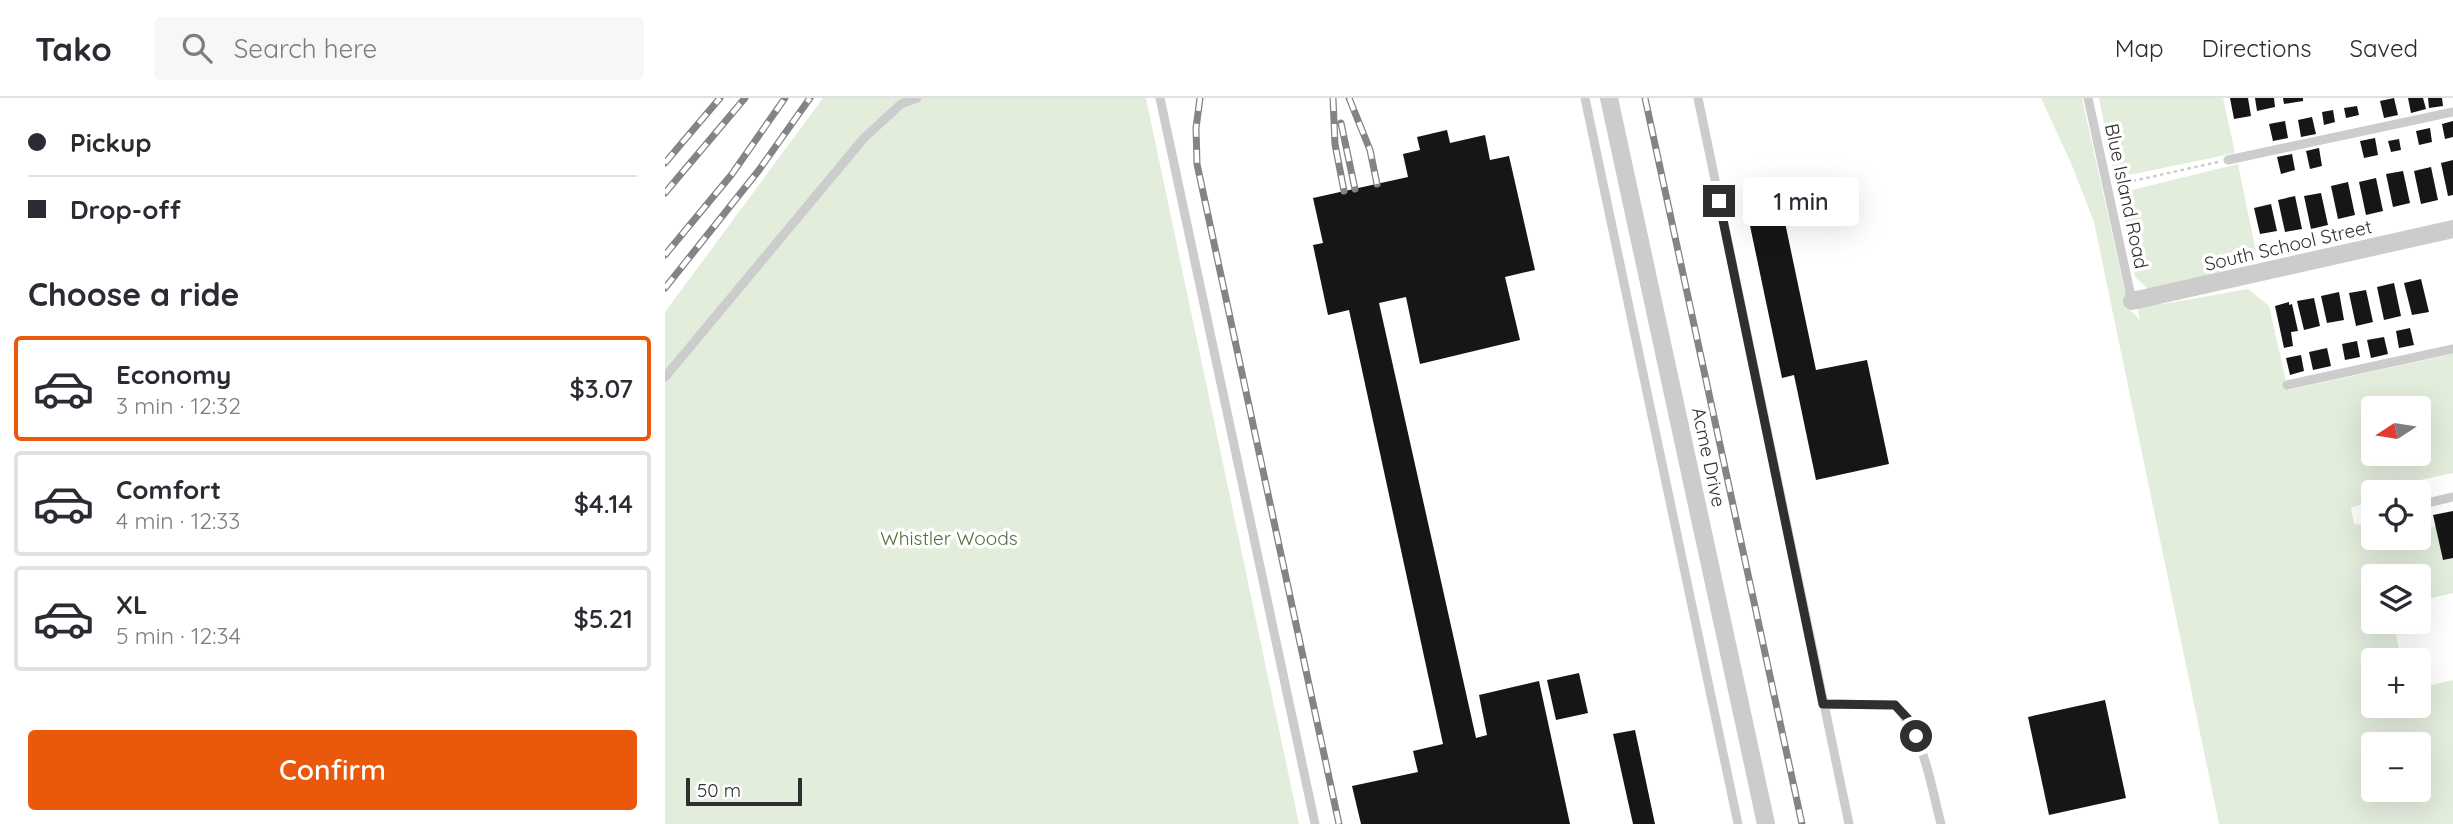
<!DOCTYPE html>
<meta charset="utf-8">
<style>
:root{--surface:#fff;--page:#f7f7f7;--text:#2b2b33;--muted:#7c7c81;--line:#e1e1e2;--accent:#ea580c}
body{margin:0;font-family:Quicksand,sans-serif;background:var(--page);color:var(--text);height:100vh;display:flex;flex-direction:column;font-size:26px;white-space:nowrap}
*{box-sizing:border-box;margin:0}
p{font-size:23px;color:var(--muted)}
.icon{flex:none;width:38px;height:38px;fill:none;stroke:currentColor;stroke-width:2;stroke-linecap:round;stroke-linejoin:round}
.map{position:relative;flex:1;overflow:hidden}
.details{display:flex;flex-direction:column;background:var(--surface);width:665px}
.details>*{flex:none}
.banner{display:grid;align-content:center;height:154px;padding:0 28px;background:var(--surface)}
.needle{width:46px;rotate:258deg}
.buttons{position:absolute;left:1696px;top:298px;display:grid;gap:14px}
.buttons a{display:grid;place-items:center;width:70px;height:70px;border-radius:7px;background:var(--surface);box-shadow:0 7px 28px #0002;font-size:35px}
.scale{position:absolute;left:21px;bottom:18px;width:116px;box-sizing:border-box;padding-left:7px;border:4px solid #2f2f2f;border-top:0;font-size:19px;line-height:24px;white-space:nowrap;color:#2f2f2f;-webkit-text-stroke:5px #fff;paint-order:stroke}
.end{position:absolute;width:32px;height:32px;margin:-16px;border:9px solid #2f2f2f;background:#fff;box-shadow:0 0 0 4px #fff}
.from{border-radius:50%}
.bubble{position:absolute;height:49px;border-radius:7px;background:var(--surface);box-shadow:0 7px 28px #0002;font-size:23px;font-weight:600;line-height:49px;text-align:center}
.banner b{display:flex;align-items:center;gap:24px;height:66px;font-size:26px}
.banner b+b{border-top:2px solid var(--line)}
.banner i{width:18px;height:18px;background:var(--text)}
ul{padding:0;list-style:none}
li{display:flex;align-items:center;gap:21px;height:105px;margin:0 14px 10px;padding:0 14px;border:4px solid var(--line);border-radius:7px}
li div{flex:1}
li b{display:block;font-size:26px}
li em{font-style:normal;font-weight:600}
li.on{border-color:var(--accent)}
li>.icon{width:63px;height:63px;stroke-width:1.5}
h2{padding:0 28px;font-size:32px;line-height:84px}
.button{display:flex;gap:14px;margin-top:auto;padding:14px 28px}
.button a{flex:1;height:80px;border-radius:7px;background:var(--accent);color:#fff;font-size:28px;font-weight:600;line-height:80px;text-align:center}
header{display:flex;align-items:center;gap:42px;box-sizing:border-box;height:98px;padding:0 35px;background:var(--surface);border-bottom:2px solid var(--line)}
header strong{font-size:33px}
nav{display:flex;gap:38px;margin-inline-start:auto;font-size:24px}
.search{width:490px;height:63px;background:var(--page);display:flex;align-items:center;gap:18px;box-sizing:border-box;padding:0 24px;border-radius:7px;color:var(--muted);font-size:26px}
main{display:flex;flex:1;min-height:0}
.map>svg:first-child{display:block}
.green{fill:#e3eddc;fill-rule:evenodd}
.building{fill:#161616}
.lines{fill:none;stroke-linecap:round;stroke-linejoin:round}
.path{stroke:#ccc;stroke-width:2.5;stroke-dasharray:3.5 3.5;stroke-linecap:butt}
.service{stroke:#ccc;stroke-width:9}
.minor{stroke:#ccc;stroke-width:18}
.rail-casing{stroke:#848484;stroke-width:7}
.rail{stroke:#fff;stroke-width:4.5;stroke-dasharray:13;stroke-linecap:butt}
.route{stroke:#2f2f2f;stroke-width:9}
.labels{text-anchor:middle;dominant-baseline:central;stroke-width:7;stroke-linejoin:round;paint-order:stroke}
.street-label{font-size:19px;fill:#2f2f2f;stroke:#fff}
.park-label{font-size:19px;fill:#4c6e39;stroke:#fff}
</style>
<header>
<strong>Tako</strong>
<div class="search"><svg class="icon" aria-label="search" viewBox="0 0 24 24"><circle cx="10" cy="10" r="6"/><path d="M15 15l6 6"/></svg>Search here</div>
<nav><a>Map</a><a>Directions</a><a>Saved</a></nav>
</header>
<main>
<section class="details">
<div class="banner">
<b><i class="from"></i>Pickup</b>
<b><i></i>Drop-off</b>
</div>
<h2>Choose a ride</h2>
<ul>
<li class="on"><svg class="icon" aria-label="car" viewBox="0 0 24 24"><path d="M5 17H2v-5l4-1 3-4h7l3 4 3 1v5h-3M9 17h6M6 11h13"/><circle cx="7" cy="17" r="2"/><circle cx="17" cy="17" r="2"/></svg><div><b>Economy</b><p>3 min · 12:32</p></div><em>$3.07</em></li>
<li><svg class="icon" aria-label="car" viewBox="0 0 24 24"><path d="M5 17H2v-5l4-1 3-4h7l3 4 3 1v5h-3M9 17h6M6 11h13"/><circle cx="7" cy="17" r="2"/><circle cx="17" cy="17" r="2"/></svg><div><b>Comfort</b><p>4 min · 12:33</p></div><em>$4.14</em></li>
<li><svg class="icon" aria-label="car" viewBox="0 0 24 24"><path d="M5 17H2v-5l4-1 3-4h7l3 4 3 1v5h-3M9 17h6M6 11h13"/><circle cx="7" cy="17" r="2"/><circle cx="17" cy="17" r="2"/></svg><div><b>XL</b><p>5 min · 12:34</p></div><em>$5.21</em></li>
</ul>
<div class="button"><a>Confirm</a></div>
</section>
<div class="map">
<svg width="1788" height="726" viewBox="0 0 1788 726">
<rect width="100%" height="100%" fill="#fff"/>
<path class="green" d="M158 0H481L634 726H0V214Z
M1376 0H1417L1459 189 1466 213 1475 222 1469 197 1478 204 1498 206 1583 191 1604 208 1623 292 1788 256V375L1699 394 1700 402 1697 406 1686 410 1689 426 1703 427 1709 442 1719 439H1754V431L1771 428 1778 462 1788 460V495L1754 503V478H1708V523H1728L1736 562H1708V607H1754V590L1788 582V726H1554L1429 124 1406 65ZM1708 310H1754V355H1708ZM1708 646H1754V691H1708Z
M1434 0H1558L1570 55 1450 80Z
M1573 66 1592 159 1556 173 1550 181 1483 191 1470 179 1455 95Z"/>
<path class="building" d="M1565 0H1583L1586 18 1569 21Z
M1590 0H1609L1610 9 1592 13Z
M1618 0H1638V3L1619 6Z
M1729 0 1733 17 1719 20 1715 3Z
M1743 0H1758L1761 11 1746 15Z
M1763 0H1777L1778 8 1764 10Z
M1692 8 1694 17 1681 20 1679 10Z
M1668 12 1670 24 1659 27 1657 14Z
M1647 19 1651 36 1636 39 1633 22Z
M1620 23 1623 40 1608 43 1604 26Z
M1788 23V39L1780 41 1777 26Z
M1765 30 1767 44 1754 47 1751 33Z
M782 32 785 45 820 37 825 62 844 58 870 172 840 179 855 242 755 266 741 199 714 205 811 640 822 637 814 597 874 583 905 726H696L687 688 753 674 748 653 778 646 684 212 663 217 648 147 658 145 648 100 743 79 738 56 755 52 752 39Z
M1710 40 1713 57 1699 60 1695 43Z
M1734 41 1736 52 1726 54 1723 43Z
M1654 50 1657 68 1645 71 1641 53Z
M1627 56 1630 72 1616 76 1612 59Z
M1788 62V97L1783 98 1776 65Z
M1766 69 1773 102 1756 106 1749 73Z
M1738 73 1745 105 1728 109 1721 76Z
M1711 80 1718 113 1701 117 1694 84Z
M1683 84 1690 117 1673 121 1666 88Z
M1656 95 1663 127 1646 131 1639 98Z
M1630 98 1637 131 1620 134 1613 102Z
M1606 106 1612 133 1595 136 1589 110Z
M1118 115 1151 272 1202 262 1224 366 1151 382 1129 277 1117 280 1084 123Z
M1756 181 1764 214 1747 217 1739 185Z
M1729 185 1736 218 1719 222 1712 189Z
M1701 192 1708 224 1691 228 1684 195Z
M1674 194 1679 222 1662 225 1656 198Z
M1649 200 1655 228 1639 232 1632 203Z
M1624 204V207L1627 206 1633 233 1626 234 1628 248 1619 250 1610 208Z
M1745 230 1749 247 1734 250 1731 233Z
M1719 239 1723 256 1706 260 1702 242Z
M1692 243 1695 259 1680 262 1677 246Z
M1662 250 1666 268 1648 272 1644 254Z
M1636 257 1639 273 1625 277 1621 260Z
M1788 413V460L1778 462 1768 417Z
M914 575 923 615 891 622 882 582Z
M1440 602 1461 700 1384 717 1363 619Z
M970 632 990 726H968L948 636Z"/>
<g class="lines">
<path class="path" d="M1454 86 1553 64"/>
<path class="service" d="M495 0 650 726
M920 0 1073 726
M1033 0 1184 726
M1423 0 1467 203
M1563 62 1788 14
M0 279 199 40 236 6 252 0
M1622 287 1788 251
M1754 407 1788 399
M1158 606 1230 607C1260 640 1265 684 1276 726"/>
<path class="minor" d="M944 0 1101 726
M1467 203 1788 131"/>
<g class="rail-casing">
<path id="rail" d="M535 0 531 30 532 66 674 726
M668 0 670 46 679 93
M684 0 705 52 712 86
M980 0 1137 726
M676 25 690 91
M0 65 55 0
M0 95 80 0
M0 157 67 76 120 0
M0 190 94 72 145 0"/>
</g>
<use href="#rail" class="rail"/>
</g>
<g class="lines">
<path class="route" d="M1054 103 1158 606 1230 607 1244 622 1251 638"/>
</g>
<g class="labels">
<g class="street-label">
<text transform="translate(1462 98) rotate(78)">Blue Island Road</text>
<text transform="translate(1623 147) rotate(-13)">South School Street</text>
<text transform="translate(1044 359) rotate(78)">Acme Drive</text>
</g>
<g class="park-label">
<text x="284" y="440">Whistler Woods</text>
</g>
</g>
</svg>
<div class="buttons">
<a><svg class="needle" viewBox="-14 -14 28 28"><path d="M0-13l5 13h-10z" fill="#e53935"/><path d="M0 13l5-13h-10z" fill="#7c7c81"/></svg></a>
<a><svg class="icon" aria-label="locate" viewBox="0 0 24 24"><circle cx="12" cy="12" r="6"/><path d="M12 2v4M12 18v4M2 12h4M18 12h4"/></svg></a>
<a><svg class="icon" aria-label="layers" viewBox="0 0 24 24"><path d="M12 4l9 5-9 5-9-5zM3 14l9 5 9-5"/></svg></a>
<a>+</a>
<a>−</a>
</div>
<div class="scale">50 m</div>
<i class="end from" style="left:1251px;top:638px"></i>
<i class="end" style="left:1054px;top:103px"></i>
<div class="bubble" style="left:1078px;top:79px;width:116px">1 min</div>
</div>
</main>
